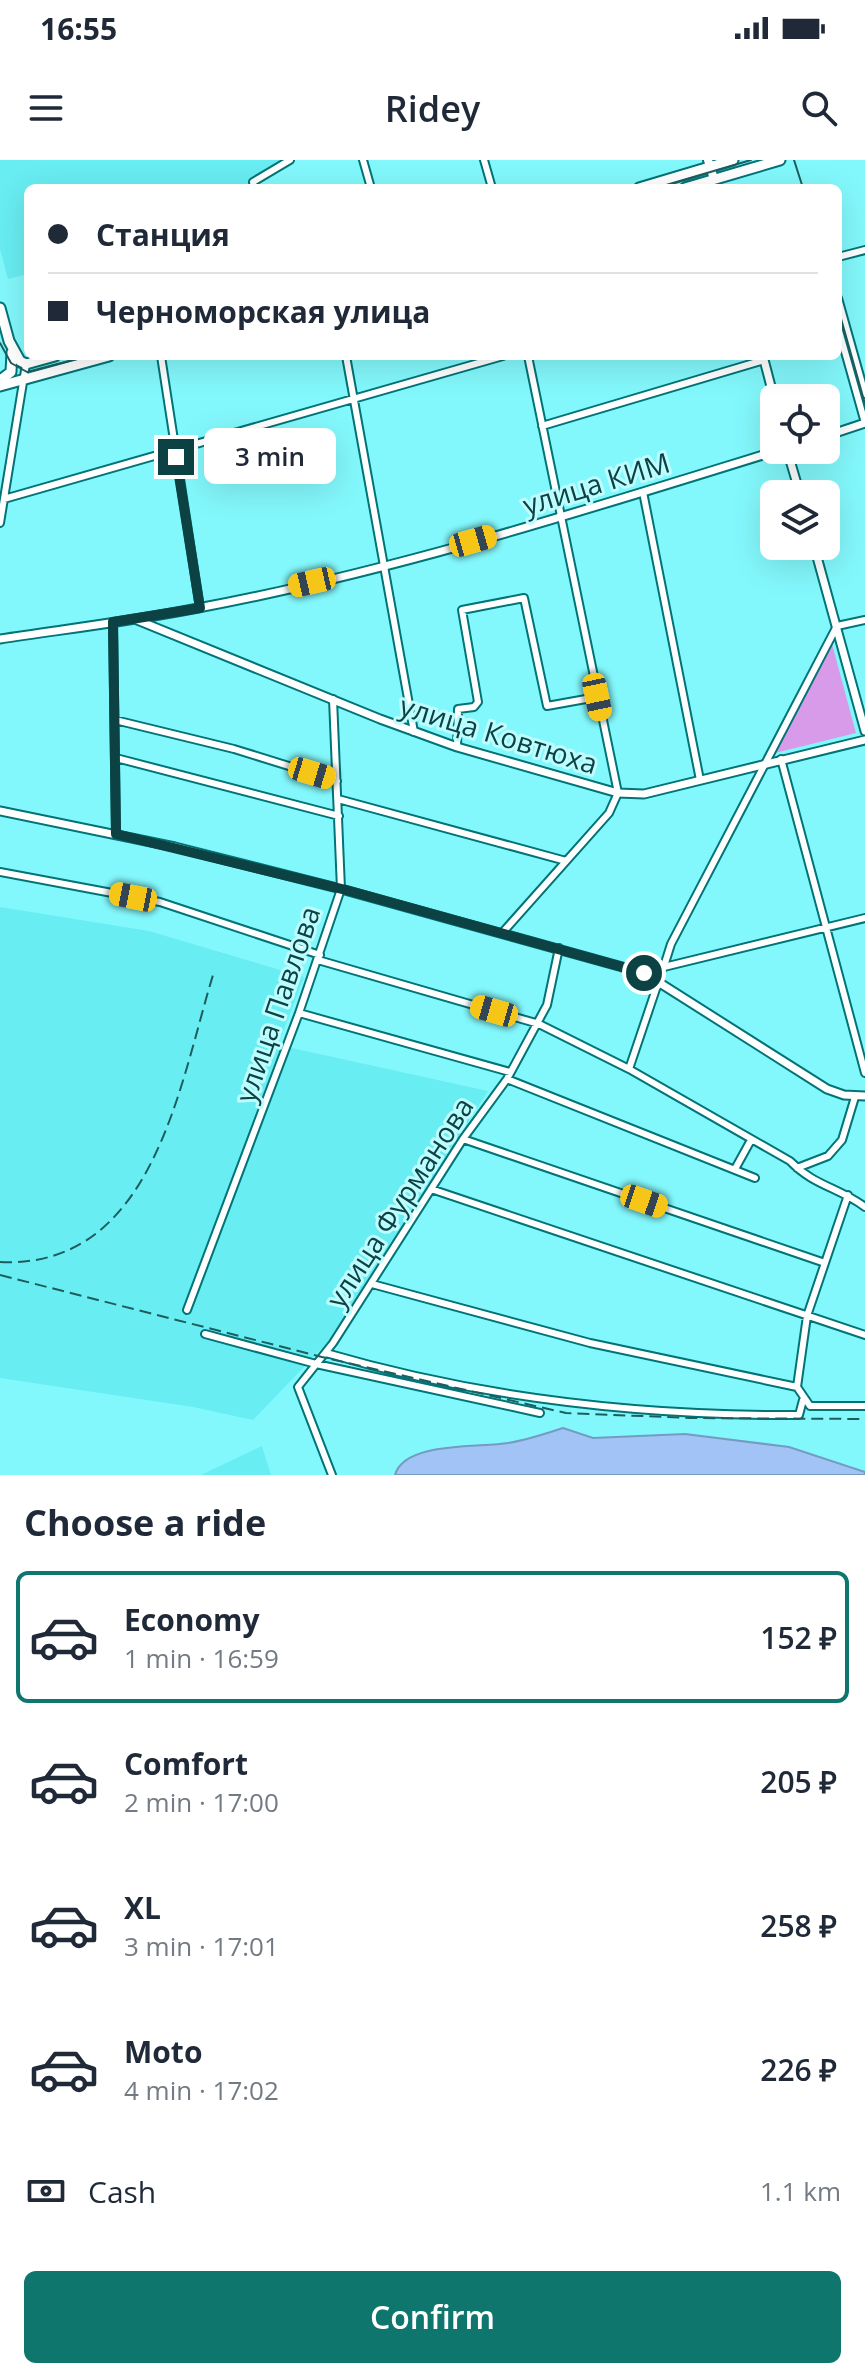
<!DOCTYPE html>
<meta charset="utf-8">
<style>
:root{--surface:#fff;--page:#f6f6f7;--text:#1f2937;--muted:#747a83;--line:#e0e1e3;--accent:#0f766e}
body{margin:0;font-family:"Open Sans",sans-serif;background:var(--page);color:var(--text);height:100vh;display:flex;flex-direction:column;font-size:30px;white-space:nowrap}
*{box-sizing:border-box;margin:0}
p{font-size:26px;color:var(--muted)}
.icon{flex:none;width:44px;height:44px;fill:none;stroke:currentColor;stroke-width:2;stroke-linecap:round;stroke-linejoin:round}
.map{position:relative;height:1315px;overflow:hidden}
.drawer{display:flex;flex-direction:column;background:var(--surface);flex:1}
.drawer>*{flex:none}
.guide{position:absolute;left:24px;top:24px;width:818px;height:176px;border-radius:12px;box-shadow:0 8px 32px #0002;display:grid;align-content:center;height:176px;padding:0 24px;background:var(--surface)}
.fabs{position:absolute;left:760px;top:224px;display:grid;gap:16px}
.fabs a{display:grid;place-items:center;width:80px;height:80px;border-radius:12px;background:var(--surface);box-shadow:0 8px 32px #0002;font-size:40px}
.end{position:absolute;width:36px;height:36px;margin:-18px;border:10px solid #0c4243;background:#fff;box-shadow:0 0 0 4px #fff}
.from{border-radius:50%}
.bubble{position:absolute;height:56px;border-radius:12px;background:var(--surface);box-shadow:0 8px 32px #0002;font-size:26px;font-weight:600;line-height:56px;text-align:center}
.car{position:absolute;width:24px;height:48px;margin:-24px -12px;border-radius:10px;box-shadow:0 0 6px 2px #0007;background:linear-gradient(#f5c518 24%,#345 0 40%,#f5c518 0 76%,#345 0 86%,#f5c518 0)}
.guide b{display:flex;align-items:center;gap:28px;height:76px;font-size:30px}
.guide b+b{border-top:2px solid var(--line)}
.guide i{width:20px;height:20px;background:var(--text)}
ul{padding:0;list-style:none}
li{display:flex;align-items:center;gap:24px;height:132px;margin:0 16px 12px;padding:0 8px;border:4px solid transparent;border-radius:12px}
li div{flex:1}
li b{display:block;font-size:30px}
li em{font-style:normal;font-weight:600}
li.on{border-color:var(--accent)}
li>.icon{width:72px;height:72px;stroke-width:1.5}
h2{padding:0 24px;font-size:36px;line-height:96px}
.pay{display:flex;align-items:center;gap:20px;height:88px;padding:0 24px;font-size:30px}
.pay p{margin-inline-start:auto}
.primary-button{display:flex;gap:16px;margin-top:auto;padding:16px 24px}
.primary-button a{flex:1;height:92px;border-radius:12px;background:var(--accent);color:#fff;font-size:32px;font-weight:600;line-height:92px;text-align:center}
.status{display:flex;justify-content:space-between;align-items:center;height:56px;padding:0 40px;background:var(--surface);direction:ltr}
.status svg{height:22px;fill:currentColor}
header{display:flex;justify-content:space-between;align-items:center;height:104px;padding:0 24px;background:var(--surface);font-size:36px;font-weight:600}
.map>svg:first-child{display:block}
.built{fill:#68edf2}
.green{fill:#d89bea}
.water{fill:#a2c3f5;stroke:#759cc0;stroke-width:2}
.lines{fill:none;stroke-linecap:round;stroke-linejoin:round}
.minor-casing{stroke:#027376;stroke-width:10}
.tertiary-casing{stroke:#027376;stroke-width:11}
.secondary-casing{stroke:#027376;stroke-width:12}
.primary-casing{stroke:#027376;stroke-width:13}
.minor{stroke:#fff;stroke-width:6}
.tertiary{stroke:#fff;stroke-width:7}
.secondary{stroke:#fff;stroke-width:8}
.primary{stroke:#fff;stroke-width:9}
.tram{stroke:#1e5d5e;stroke-width:2}
.rail{stroke:#1e5d5e;stroke-width:2;stroke-dasharray:12 6;stroke-linecap:butt}
.route{stroke:#0c4243;stroke-width:10}
.labels{text-anchor:middle;dominant-baseline:central;stroke-width:6;stroke-linejoin:round;paint-order:stroke}
.street-label{font-size:28px;fill:#0c4243;stroke:#bdfdff}
</style>
<div class="status"><b>16:55</b><svg viewBox="0 0 49 12"><path d="M0 12V9h3v3zM5 12V6h3v6zM10 12V3h3v9zM15 12V0h3v12zM26 1h20v11H26zM47 4h2v5h-2z"/></svg></div>
<header><svg class="icon" aria-label="menu" viewBox="0 0 24 24"><path d="M4 6h16M4 12h16M4 18h16"/></svg>Ridey<svg class="icon" aria-label="search" viewBox="0 0 24 24"><circle cx="10" cy="10" r="6"/><path d="M15 15l6 6"/></svg></header>
<div class="map">
<svg width="865" height="1315" viewBox="0 0 865 1315">
<rect width="100%" height="100%" fill="#83f8fc"/>
<path class="built" d="M0 0H288L250 22 252 28H28V114L8 119 0 89Z
M0 747 149 771 304 817 278 885 488 931 326 1184 253 1260 193 1247 0 1218Z
M262 1286 271 1315H201Z"/>
<path class="green" d="M832 484 856 573 775 593Z"/>
<path class="water" d="M563 1268 593 1278 685 1274 789 1287 865 1312V1315H395C404 1281 480 1288 508 1283 527 1280 545 1274 563 1268Z"/>
<g class="lines">
<g class="minor-casing">
<path id="minor" d="M363 0 371 28
M484 0 492 28
M254 28 253 22 290 0
M838 97 865 90
M838 138 865 234
M838 167 865 263
M161 196 200 448
M346 196 414 572
M542 266 764 200
M643 332 700 620
M4 339 503 196
M0 363 26 204
M113 462 116 674
M115 560 234 589 337 621
M457 587 458 549 474 547 478 542 462 450 524 438 547 546 597 537
M116 598 339 656
M781 599 865 913
M338 639 566 701
M0 712 160 742 320 795
M503 772 609 653 618 633 528 196
M318 800 539 864 629 909 790 1001C814 1026 838 1027 865 1047
M665 803 671 784 837 466 865 460
M655 818 664 807 865 758
M299 853 510 912
M629 909 659 820
M507 919 755 1018
M463 979 825 1103
M797 1008 828 996 842 980 855 937
M735 1009 751 980
M431 1029 865 1175
M372 1124 590 1183 797 1227
M187 1150 299 853 341 729 333 539
M205 1174 316 1204 540 1253
M326 1193C480 1238 638 1256 799 1255L803 1240
M797 1227 807 1156 848 1035
M797 1227 810 1246H865
M332 1315 298 1227 333 1183 463 979 507 919 547 845 559 788"/>
</g>
<g class="tertiary-casing">
<path id="tertiary" d="M763 196 774 238
M826 276 865 263
M787 290 800 334
M814 386 865 571
M137 460 380 559 457 587 618 633 644 634 865 580
M0 479C66 469 133 461 198 448 396 411 588 349 779 290
M0 651 175 687 341 729 644 813 827 929 844 935 865 936"/>
</g>
<g class="secondary-casing">
<path id="secondary" d="M708 0 714 19"/>
</g>
<g class="primary-casing">
<path id="primary" d="M639 28 733 0
M685 28 780 0
M0 148 9 181 20 201 26 204 55 196
M0 220 11 212 12 192
M0 226 109 196"/>
</g>
<use href="#minor" class="minor"/>
<use href="#tertiary" class="tertiary"/>
<use href="#secondary" class="secondary"/>
<use href="#primary" class="primary"/>
<path class="tram" d="M794 0 803 28
M656 28 751 0
M838 148 865 244
M0 183 11 203 27 212 88 196"/>
<path class="rail" d="M0 1102C153 1109 179 926 213 815
M0 1115 322 1197 566 1253 690 1258 865 1259"/>
</g>
<g class="lines">
<path class="route" d="M176 297 200 448 113 462 116 674 346 730 644 813"/>
</g>
<g class="labels">
<g class="street-label">
<text transform="translate(596 323) rotate(-17)">улица КИМ</text>
<text transform="translate(499 574) rotate(17)">улица Ковтюха</text>
<text transform="translate(277 844) rotate(-71)">улица Павлова</text>
<text transform="translate(399 1042) rotate(-57)">улица Фурманова</text>
</g>
</g>
</svg>
<div class="fabs">
<a><svg class="icon" aria-label="locate" viewBox="0 0 24 24"><circle cx="12" cy="12" r="6"/><path d="M12 2v4M12 18v4M2 12h4M18 12h4"/></svg></a>
<a><svg class="icon" aria-label="layers" viewBox="0 0 24 24"><path d="M12 4l9 5-9 5-9-5zM3 14l9 5 9-5"/></svg></a>
</div>
<i class="end from" style="left:644px;top:813px"></i>
<i class="end" style="left:176px;top:297px"></i>
<div class="bubble" style="left:204px;top:268px;width:132px">3 min</div>
<i class="car" style="left:473px;top:381px;rotate:74deg"></i>
<i class="car" style="left:312px;top:422px;rotate:257deg"></i>
<i class="car" style="left:597px;top:537px;rotate:168deg"></i>
<i class="car" style="left:312px;top:613px;rotate:107deg"></i>
<i class="car" style="left:133px;top:737px;rotate:281deg"></i>
<i class="car" style="left:494px;top:851px;rotate:286deg"></i>
<i class="car" style="left:644px;top:1041px;rotate:109deg"></i>
<div class="guide">
<b><i class="from"></i>Станция</b>
<b><i></i>Черноморская улица</b>
</div>
</div>
<section class="drawer">
<h2>Choose a ride</h2>
<ul>
<li class="on"><svg class="icon" aria-label="car" viewBox="0 0 24 24"><path d="M5 17H2v-5l4-1 3-4h7l3 4 3 1v5h-3M9 17h6M6 11h13"/><circle cx="7" cy="17" r="2"/><circle cx="17" cy="17" r="2"/></svg><div><b>Economy</b><p>1 min · 16:59</p></div><em>152 ₽</em></li>
<li><svg class="icon" aria-label="car" viewBox="0 0 24 24"><path d="M5 17H2v-5l4-1 3-4h7l3 4 3 1v5h-3M9 17h6M6 11h13"/><circle cx="7" cy="17" r="2"/><circle cx="17" cy="17" r="2"/></svg><div><b>Comfort</b><p>2 min · 17:00</p></div><em>205 ₽</em></li>
<li><svg class="icon" aria-label="car" viewBox="0 0 24 24"><path d="M5 17H2v-5l4-1 3-4h7l3 4 3 1v5h-3M9 17h6M6 11h13"/><circle cx="7" cy="17" r="2"/><circle cx="17" cy="17" r="2"/></svg><div><b>XL</b><p>3 min · 17:01</p></div><em>258 ₽</em></li>
<li><svg class="icon" aria-label="car" viewBox="0 0 24 24"><path d="M5 17H2v-5l4-1 3-4h7l3 4 3 1v5h-3M9 17h6M6 11h13"/><circle cx="7" cy="17" r="2"/><circle cx="17" cy="17" r="2"/></svg><div><b>Moto</b><p>4 min · 17:02</p></div><em>226 ₽</em></li>
</ul>
<div class="pay"><svg class="icon" aria-label="cash" viewBox="0 0 24 24"><path d="M3 7h18v10H3z"/><circle cx="12" cy="12" r="2"/></svg>Cash<p>1.1 km</p></div>
<div class="primary-button"><a>Confirm</a></div>
</section>
